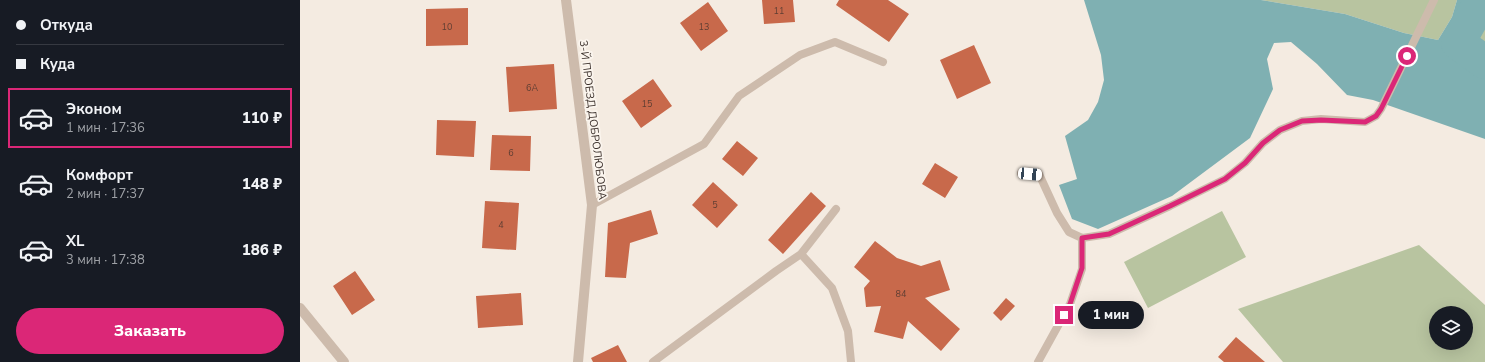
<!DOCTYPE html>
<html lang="ru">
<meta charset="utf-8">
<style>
:root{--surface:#171b24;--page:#242831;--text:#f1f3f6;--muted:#9ea1a6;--line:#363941;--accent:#db2777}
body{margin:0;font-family:"Nunito Sans",sans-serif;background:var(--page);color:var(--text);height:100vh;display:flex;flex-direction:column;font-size:15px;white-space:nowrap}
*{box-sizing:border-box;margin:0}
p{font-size:13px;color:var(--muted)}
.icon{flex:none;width:22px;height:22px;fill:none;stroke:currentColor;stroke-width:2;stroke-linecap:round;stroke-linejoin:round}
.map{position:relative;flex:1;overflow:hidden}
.panel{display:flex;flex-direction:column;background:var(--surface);width:300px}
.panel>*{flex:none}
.hud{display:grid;align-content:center;height:88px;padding:0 16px;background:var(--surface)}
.controls{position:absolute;left:1129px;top:306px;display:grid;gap:8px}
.controls a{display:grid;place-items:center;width:44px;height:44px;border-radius:50%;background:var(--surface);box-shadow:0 4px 16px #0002;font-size:20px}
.end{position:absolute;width:18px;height:18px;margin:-9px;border:5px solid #db2777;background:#fff;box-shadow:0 0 0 2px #fff}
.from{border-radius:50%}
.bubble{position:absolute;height:28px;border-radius:14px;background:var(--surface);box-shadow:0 4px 16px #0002;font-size:13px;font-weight:800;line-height:28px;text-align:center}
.car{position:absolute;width:12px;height:24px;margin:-12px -6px;border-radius:5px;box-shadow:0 0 3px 1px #0007;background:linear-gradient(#fff 24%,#345 0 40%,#fff 0 76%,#345 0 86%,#fff 0)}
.hud b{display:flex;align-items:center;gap:14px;height:38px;font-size:15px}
.hud b+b{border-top:1px solid var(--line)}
.hud i{width:10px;height:10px;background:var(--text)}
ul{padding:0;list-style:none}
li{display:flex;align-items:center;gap:12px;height:60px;margin:0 8px 6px;padding:0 8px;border:2px solid transparent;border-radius:0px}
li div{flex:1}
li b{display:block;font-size:15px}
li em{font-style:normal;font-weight:800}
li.selected{border-color:var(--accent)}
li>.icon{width:36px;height:36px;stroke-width:1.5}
.primary-button{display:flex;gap:8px;margin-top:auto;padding:8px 16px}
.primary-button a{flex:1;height:46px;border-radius:24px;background:var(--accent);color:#fff;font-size:16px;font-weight:800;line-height:46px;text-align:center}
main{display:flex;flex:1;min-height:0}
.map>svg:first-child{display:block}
.green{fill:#b8c4a0;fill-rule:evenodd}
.water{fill:#7fb0b2}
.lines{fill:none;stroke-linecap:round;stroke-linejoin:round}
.river{stroke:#7fb0b2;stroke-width:34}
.building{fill:#c8694b}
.lane{stroke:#cdbbac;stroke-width:8}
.street{stroke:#cdbbac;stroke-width:10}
.route{stroke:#db2777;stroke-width:5}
.labels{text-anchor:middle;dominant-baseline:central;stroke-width:3.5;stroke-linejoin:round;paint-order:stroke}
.number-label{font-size:9px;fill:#5e3e33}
.street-label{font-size:11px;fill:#3b302b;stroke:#fbf5ee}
</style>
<main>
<section class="panel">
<div class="hud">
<b><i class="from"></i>Откуда</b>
<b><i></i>Куда</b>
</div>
<ul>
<li class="selected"><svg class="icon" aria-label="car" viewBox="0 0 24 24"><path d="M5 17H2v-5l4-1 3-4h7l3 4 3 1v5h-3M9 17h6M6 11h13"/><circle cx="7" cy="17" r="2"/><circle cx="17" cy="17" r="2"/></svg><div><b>Эконом</b><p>1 мин · 17:36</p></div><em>110 ₽</em></li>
<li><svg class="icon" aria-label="car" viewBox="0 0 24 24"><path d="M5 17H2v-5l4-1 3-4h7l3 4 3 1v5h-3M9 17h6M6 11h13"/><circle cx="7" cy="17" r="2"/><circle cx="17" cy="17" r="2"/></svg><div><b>Комфорт</b><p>2 мин · 17:37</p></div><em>148 ₽</em></li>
<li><svg class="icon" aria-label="car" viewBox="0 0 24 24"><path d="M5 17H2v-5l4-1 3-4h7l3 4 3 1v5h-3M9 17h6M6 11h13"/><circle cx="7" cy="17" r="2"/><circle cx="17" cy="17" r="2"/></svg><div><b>XL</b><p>3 мин · 17:38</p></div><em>186 ₽</em></li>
</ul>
<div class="primary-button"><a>Заказать</a></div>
</section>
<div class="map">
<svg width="1185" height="362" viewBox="0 0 1185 362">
<rect width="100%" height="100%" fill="#f4ebe1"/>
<path class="green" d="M961 0H1157L1152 17 1138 40 1104 33 1045 14Z
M1174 0H1185V52L1158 43 1161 26Z
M922 211 946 257 848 308 824 262Z
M1119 245 1185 305V362H983L938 309ZM1136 313H1166V343H1136Z"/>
<path class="water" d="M784 0H961L1045 14 1104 33 1138 40 1152 17 1157 0H1174L1161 26 1158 42 1185 52V139L1073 100 1047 95 1017 64 991 42 974 43 967 59 973 89 950 138 872 196 798 229 772 219 759 185 777 179 765 136 788 120 798 102 804 80 801 55Z"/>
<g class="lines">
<path class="river" d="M1182 0 1158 43 1185 62"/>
</g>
<path class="building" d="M462 0H493L495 22 464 24Z
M539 0H588L609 14 589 42 536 5Z
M408 2 428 31 401 51 380 23Z
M168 8V45L126 46V9Z
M674 45 691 83 657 99 640 60Z
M254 64 257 109 209 112 206 67Z
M353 79 372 106 341 128 322 101Z
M137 120 176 121 174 157 136 155Z
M192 135 231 136 230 171 190 170Z
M437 141 458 158 443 176 422 159Z
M635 163 658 177 645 198 622 184Z
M413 182 438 205 417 228 392 205Z
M511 192 526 206 483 254 468 240Z
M185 201 219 203 216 250 182 248Z
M351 210 358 234 330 243 326 278 305 277 308 223Z
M575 241 597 258 621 266 640 260 650 290 625 298 660 329 641 351 608 321 603 339 574 332 581 306 566 307 564 288 570 281 554 267Z
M55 271 75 300 52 315 33 286Z
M221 293 223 325 178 328 176 296Z
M706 298 715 306 701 321 693 313Z
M936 337 965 362H924L918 357Z
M318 345 327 362H293L291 358Z"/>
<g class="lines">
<path class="lane" d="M721 173 739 174 757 213 769 232 782 238 809 234 870 206 925 179 945 163 963 143 980 130 1002 121 1021 119 1065 122 1076 116 1081 109 1134 0
M292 205 404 144 439 96 500 55 535 42 583 62
M501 254 532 288 548 331 551 362
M353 362 476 271 501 254 536 209
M738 362 770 304 782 269V238"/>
<path class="street" d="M266 0 292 205 278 362
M0 308 44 362"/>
</g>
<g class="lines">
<path class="route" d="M764 315 770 304 782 268V238L809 234 870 206 925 179 945 163 963 143 980 130 1002 121 1021 120 1065 122 1076 116 1081 109 1107 56"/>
</g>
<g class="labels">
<g class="number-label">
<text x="479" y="11">11</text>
<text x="147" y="27">10</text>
<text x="404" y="27">13</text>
<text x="232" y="88">6А</text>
<text x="347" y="104">15</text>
<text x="211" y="153">6</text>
<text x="415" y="205">5</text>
<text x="201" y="225">4</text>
<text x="601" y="294">84</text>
</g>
<g class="street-label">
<text transform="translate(293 120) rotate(83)">3-Й ПРОЕЗД ДОБРОЛЮБОВА</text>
</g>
</g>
</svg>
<div class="controls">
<a><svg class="icon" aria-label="layers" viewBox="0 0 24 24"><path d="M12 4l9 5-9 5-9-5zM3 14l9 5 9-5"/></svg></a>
</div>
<i class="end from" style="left:1107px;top:56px"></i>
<i class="end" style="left:764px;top:315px"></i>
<div class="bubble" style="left:778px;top:301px;width:66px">1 мин</div>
<i class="car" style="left:730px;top:174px;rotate:95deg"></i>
</div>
</main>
